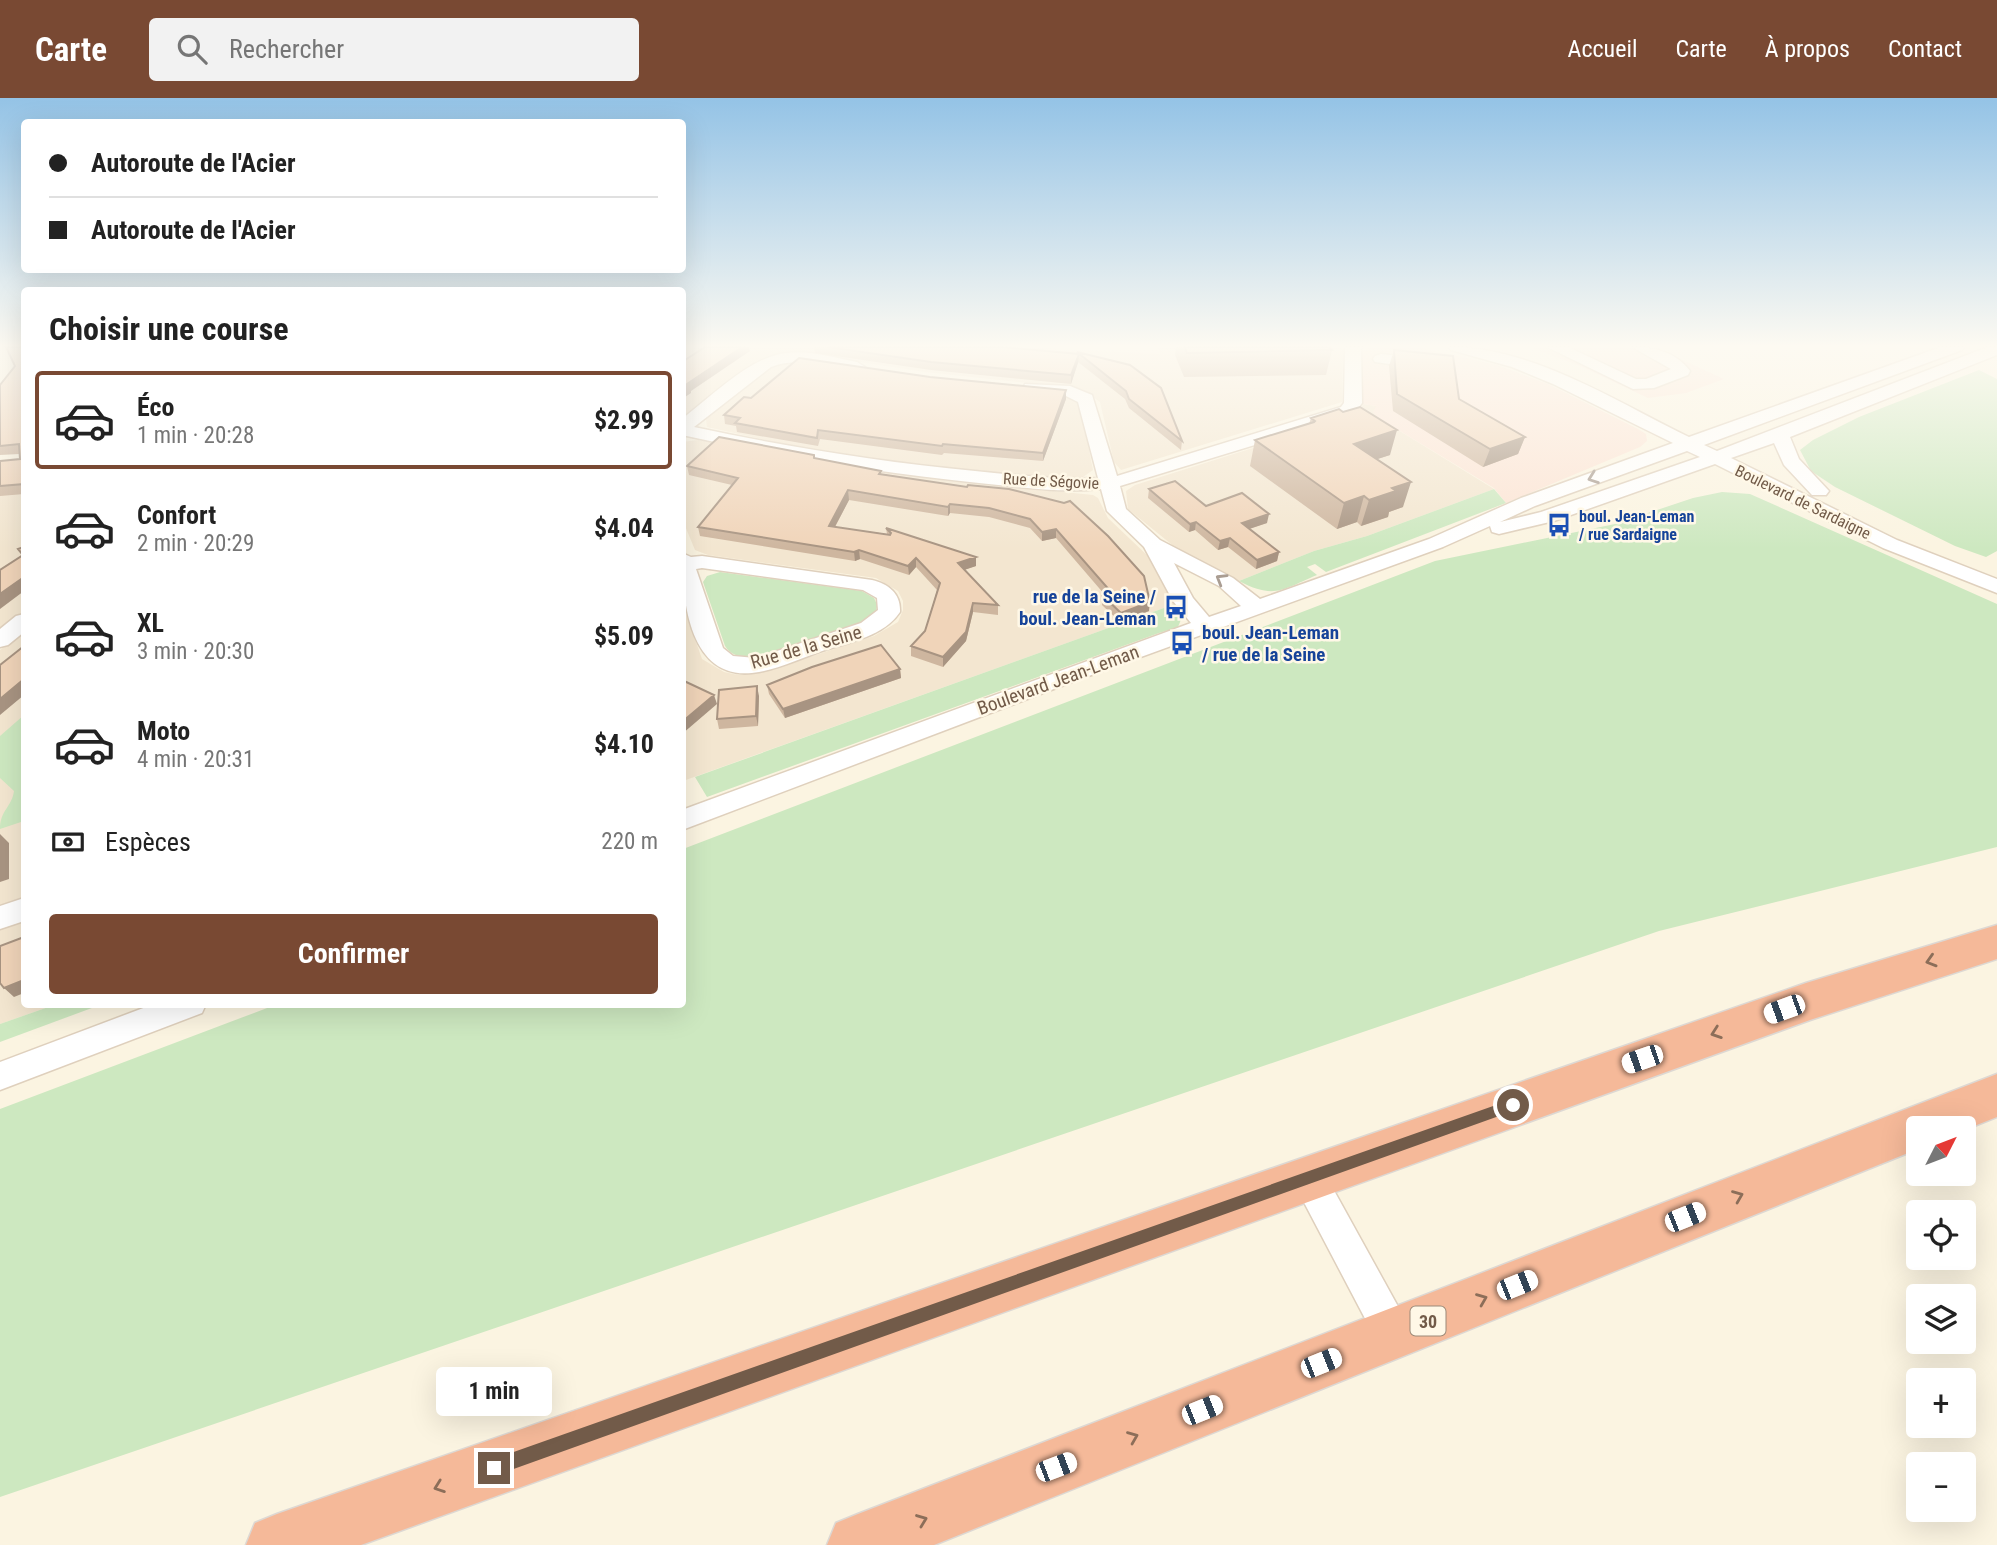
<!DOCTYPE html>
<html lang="fr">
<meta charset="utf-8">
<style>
:root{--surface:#fff;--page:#f2f2f2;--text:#222;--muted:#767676;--line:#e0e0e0;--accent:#794933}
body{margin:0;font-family:"Roboto Condensed",sans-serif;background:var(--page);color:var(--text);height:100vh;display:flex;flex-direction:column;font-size:26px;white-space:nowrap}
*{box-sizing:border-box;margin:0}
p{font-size:23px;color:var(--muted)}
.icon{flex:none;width:38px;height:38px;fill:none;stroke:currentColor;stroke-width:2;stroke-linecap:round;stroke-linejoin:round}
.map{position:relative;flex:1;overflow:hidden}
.panel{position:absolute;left:21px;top:189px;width:665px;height:721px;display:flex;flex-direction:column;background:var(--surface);border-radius:7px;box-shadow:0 7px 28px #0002}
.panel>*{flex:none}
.banner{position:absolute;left:21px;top:21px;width:665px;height:154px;border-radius:7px;box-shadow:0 7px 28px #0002;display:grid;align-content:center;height:154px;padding:0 28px;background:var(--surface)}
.needle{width:46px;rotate:48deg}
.fabs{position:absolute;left:1906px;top:1018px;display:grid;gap:14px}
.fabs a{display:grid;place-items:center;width:70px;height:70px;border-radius:7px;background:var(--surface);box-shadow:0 7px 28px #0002;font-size:35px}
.end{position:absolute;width:32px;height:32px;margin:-16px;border:9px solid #725b49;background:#fff;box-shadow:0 0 0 4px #fff}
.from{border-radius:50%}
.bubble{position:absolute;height:49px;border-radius:7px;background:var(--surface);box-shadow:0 7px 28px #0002;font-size:23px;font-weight:700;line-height:49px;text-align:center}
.car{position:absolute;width:21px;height:42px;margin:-21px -10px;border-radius:9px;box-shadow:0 0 5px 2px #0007;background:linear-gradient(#fff 24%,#345 0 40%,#fff 0 76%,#345 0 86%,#fff 0)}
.banner b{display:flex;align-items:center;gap:24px;height:66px;font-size:26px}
.banner b+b{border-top:2px solid var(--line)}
.banner i{width:18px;height:18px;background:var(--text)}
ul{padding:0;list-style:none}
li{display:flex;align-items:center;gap:21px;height:98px;margin:0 14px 10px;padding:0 14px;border:4px solid transparent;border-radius:7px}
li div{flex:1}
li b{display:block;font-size:26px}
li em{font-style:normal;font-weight:700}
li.on{border-color:var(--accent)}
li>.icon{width:63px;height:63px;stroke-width:1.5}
h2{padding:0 28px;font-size:32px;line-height:84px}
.pay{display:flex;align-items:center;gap:18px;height:77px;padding:0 28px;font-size:26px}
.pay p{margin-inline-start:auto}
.primary-button{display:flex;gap:14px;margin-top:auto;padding:14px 28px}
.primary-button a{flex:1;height:80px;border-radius:7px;background:var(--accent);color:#fff;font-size:28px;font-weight:700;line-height:80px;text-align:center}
header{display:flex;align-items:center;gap:42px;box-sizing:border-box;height:98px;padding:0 35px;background:var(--accent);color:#fff}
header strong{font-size:33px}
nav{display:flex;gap:38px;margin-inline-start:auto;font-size:24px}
.search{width:490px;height:63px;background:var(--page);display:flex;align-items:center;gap:18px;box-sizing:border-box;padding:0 24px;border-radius:7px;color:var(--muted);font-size:26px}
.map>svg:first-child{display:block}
.residential{fill:#f3e6d0}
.commercial{fill:#fce4d5}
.green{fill:#cde8c0}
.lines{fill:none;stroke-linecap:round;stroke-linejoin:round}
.minor-casing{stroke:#dfd0bd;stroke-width:3}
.highway-casing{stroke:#ddd8d3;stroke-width:3}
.minor{fill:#fff;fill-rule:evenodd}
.highway{fill:#f5b999;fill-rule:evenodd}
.wall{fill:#ceb69f}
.shaded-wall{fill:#a89482}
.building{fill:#f0d4b9;stroke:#a89482;stroke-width:2}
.oneway{stroke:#aa9d92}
.oneway2{stroke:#8c6e59}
.route{fill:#725b49}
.labels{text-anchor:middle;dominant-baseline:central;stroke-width:5;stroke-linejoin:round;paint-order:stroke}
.far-street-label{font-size:16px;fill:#725b49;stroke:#fff8e7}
.far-transit-label{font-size:16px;font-weight:bold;fill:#164399;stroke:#fff8e7;text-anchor:start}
.shield{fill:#fff8e7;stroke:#9c8a78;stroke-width:2}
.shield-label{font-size:18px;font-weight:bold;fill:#725b49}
.transit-label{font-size:19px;font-weight:bold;fill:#164399;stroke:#fff8e7;text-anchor:end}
.street-label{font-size:19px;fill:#725b49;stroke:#fff8e7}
</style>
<header>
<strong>Carte</strong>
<div class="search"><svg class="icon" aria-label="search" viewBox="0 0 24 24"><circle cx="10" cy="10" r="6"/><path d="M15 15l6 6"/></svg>Rechercher</div>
<nav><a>Accueil</a><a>Carte</a><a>À propos</a><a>Contact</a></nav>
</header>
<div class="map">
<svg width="1997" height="1447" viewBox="0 0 1997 1447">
<rect width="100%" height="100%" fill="#fbf4e1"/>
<path class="residential" d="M695 249H1022L1160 256 1158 249H1338L1343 252 1342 304 1121 372 1114 364 1100 304 1082 291 925 274 801 255H782L761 262 683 320V258Z
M791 263 1068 297 1080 306 1093 372 1083 379 1071 380 931 369 793 348 707 329 706 320 773 268Z
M1363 306 1376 308 1377 319 1494 391 1367 438 1314 453 1239 483 1176 450 1128 411 1126 393 1135 387 1352 319 1361 312Z
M698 342 828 366 933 381 1093 397 1098 400 1108 420 1150 460 1175 506 683 683 682 504 702 561 724 574 738 577 767 573 874 538 898 524 903 512V503L898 493 876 480 708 457 695 452 683 423 682 344Z
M24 369V514L0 532V371Z
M24 533V799L0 808V552Z
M24 823V906L54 907 0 926V831Z"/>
<path class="commercial" d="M1365 249H1417L1497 267 1548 286 1638 331 1646 336 1647 343 1640 349 1506 405 1494 390 1377 319 1373 314 1376 308 1363 306 1362 252H1366Z
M1529 249H1654L1724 281 1686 295 1648 300 1580 268Z"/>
<path class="green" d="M1979 272 1997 281V453L1986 459 1955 448 1835 389 1811 373 1800 352 1813 342 1859 319Z
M1494 391 1506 405 1326 474 1315 466 1307 469 1317 477C1283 491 1275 502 1239 483L1314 453 1367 438Z
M1722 394 1750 396 1997 506V749L1659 833 0 1399V1011L275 907 682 906 683 751 1435 463 1615 426 1693 400Z
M720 474 862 493 874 500C881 512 874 516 865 523 837 532 775 558 748 559 738 559 730 556 725 548L703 484 707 478Z
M1175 506 1182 519 1178 529 1159 535 707 699 695 679Z
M24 617V723L0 731C0 712 12 709 14 693L0 680V638Z
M54 907H100L0 944V926Z"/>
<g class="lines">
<g class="minor-casing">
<path id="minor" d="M1345 249H1361L1362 305 1353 317 1120 388 1126 411 1160 442 1233 480 1260 501 1429 441 1521 400 1673 345 1553 286 1512 269 1451 252 1449 249C1533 249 1615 303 1689 339L1941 249H1964L1962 252 1704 347 1717 353 1988 249H1997V257L1790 339 1799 361 1829 393 1826 397H1812L1784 367 1774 345 1731 360 1897 442 1997 481V495L1883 450 1715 366 1554 423 1499 436 1492 434 1490 428 1443 449 1075 583 682 732V712L1191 525 1173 503 1144 449 1107 413 1101 391C1060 395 1019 389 979 385 879 375 780 359 682 337V321C711 299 751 258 787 255 810 252 834 260 857 264L865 269 857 274C829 269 799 258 771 269L694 329C787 349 881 364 975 373 1016 377 1057 382 1098 380L1078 304 1066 298 1025 294 1023 290 1025 286 1070 288 1092 297 1117 378 1341 309 1344 305ZM1687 353 1700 359 1541 414 1500 424 1535 408ZM1174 465 1219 488 1241 508 1209 519 1193 500Z
M1547 249H1568L1636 281H1646L1671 271 1632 249C1655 249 1676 254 1690 273L1688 277 1654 290 1633 291Z
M1381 256 1427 261 1435 266 1427 271 1375 264 1373 261 1375 258Z
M682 455 691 459 702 458 872 482C889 486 901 496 900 514 884 538 851 544 825 552 804 559 781 570 759 574 690 587 682 504 682 455ZM702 470 863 492 877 500 878 512 861 525 756 560 733 558 723 550 696 471Z
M24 516V534L8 547 0 549V531L16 518Z
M24 800V823L0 831V808Z
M154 906H206L202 915 0 992V964Z
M1309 1064 1321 1069 1406 1223 1412 1236 1406 1249 1393 1255 1380 1249 1297 1091 1292 1080 1297 1069Z"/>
</g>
<g class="highway-casing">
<path id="highway" d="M1997 827V861L1810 922 361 1447H246L255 1425 277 1416 1806 885Z
M1997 976V1019L1964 1032 1918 1031V1051L934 1447H827L836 1425 858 1416Z"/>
</g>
<use href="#minor" class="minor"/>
<use href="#highway" class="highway"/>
</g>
<path class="wall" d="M24 249V396L0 398V363L20 361 19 356 0 357V287L15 268Z
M814 249H1001L1077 256V254L1130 267 1182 343 1181 352 1129 310 1125 301 1078 264 1071 286 931 272 815 255Z
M1176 249H1329L1332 252 1326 277 1184 279 1175 257Z
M1394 252 1459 301 1525 339 1518 356 1483 369 1393 313 1389 268Z
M751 300 1066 301 1043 363 944 355 942 357 820 341 818 348 737 334 736 328 725 326 724 317Z
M1311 320 1390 357 1377 361 1403 409 1389 414 1388 419 1361 428 1357 424 1337 431 1250 368 1255 342 1309 326Z
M814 357 815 360 882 376 1064 405 1149 513 1120 524 1102 507 1103 498 1105 497 1056 440 1042 443 1030 430 989 419 950 415 948 418 849 402 835 429 887 436 886 430 976 459V468L964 472 998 507V517L973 514 966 543 943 569 911 558V548L925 533 937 492 916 469 909 477 860 461 855 463 700 438 698 429 732 387 689 377 687 368Z
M1149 391 1267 425 1249 431 1279 454 1277 463 1256 471 1228 449 1218 452 1195 432 1189 434 1148 400Z
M900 571 901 580 785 620 769 596 767 587Z
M759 598 758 628 719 631 717 621Z"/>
<path class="shaded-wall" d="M742 249H749L750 253 691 293V295L682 301V291L687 286Z
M1079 256 1078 265 1071 286V277Z
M1066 292V301L1043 363V355Z
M1397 332 1390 357 1347 371 1354 346Z
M1525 339 1518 356 1483 369 1490 351Z
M1411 384 1403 409 1389 414 1388 419 1361 428 1369 402 1392 390Z
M848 392 849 402 830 438 829 428Z
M1364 398 1357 424 1337 431 1344 405Z
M950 406V415L948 418V409Z
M1269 416 1267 425 1240 434 1242 425Z
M1196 424 1195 432 1189 434 1190 426Z
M1056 431V440L1042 443V434Z
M1230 440 1228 449 1218 452 1220 443Z
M859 452 860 461 855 463 854 454Z
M1279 454 1277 463 1256 471 1257 462Z
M976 459V468L958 474V465Z
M916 460V469L909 477 908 468Z
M24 479V493L0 511V496Z
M1150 504 1149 513 1120 524 1121 515Z
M973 505V514L966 543 943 569V559Z
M900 571 901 580 785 620 783 611Z
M24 581V597L0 617V601Z
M757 588 759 598 758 628 756 618Z
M714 597 717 606 682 636V624Z
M0 736 9 745V781L0 784Z
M24 882V895L14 899 4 890Z"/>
<path class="building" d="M6 249H24V386L0 388V363L20 361 19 346 0 348V287L15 268Z
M705 249H742L687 286H689L682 291V264Z
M828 249H1001L1079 256 1071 277 931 264Z
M1185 249H1329L1332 252 1187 255Z
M1394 252 1453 258 1459 301 1525 339 1490 351 1397 296Z
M1077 254 1130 267 1161 290 1182 343 1129 301 1126 293Z
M799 260 930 279 1066 292 1043 355 943 346 942 348 818 332 817 340 735 325 740 320 724 317 744 299 751 300Z
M1360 309 1397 332 1354 346 1411 384 1392 390 1396 393 1369 402 1364 398 1344 405 1255 342 1314 324 1315 323 1311 320 1339 311 1343 314Z
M719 339 814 357V360L881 373 879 376 967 389 968 387 1009 391 1064 405 1070 403 1108 438 1144 478 1150 504 1121 515 1103 498 1112 495 1056 431 1042 434 1030 421 989 410 950 406 948 409 848 392 829 428 890 437 891 435 886 430 976 459 958 465 998 507 973 505 966 534 943 559 911 548 925 533 940 485 916 460 908 468 859 452 854 454 698 429 738 380 687 368Z
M1175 383 1206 408 1242 395 1269 416 1242 425 1279 454 1257 462 1230 440 1220 443 1196 424 1190 426 1149 391Z
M24 449V479L0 496V472L23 457 18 451Z
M881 547 900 571 783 611 767 587 812 569Z
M24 548V581L0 601V567Z
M682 582 714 597 682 624Z
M757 588 756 618 717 621 719 592Z
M24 839V882L4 890 0 885V848Z"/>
<defs><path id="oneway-chevron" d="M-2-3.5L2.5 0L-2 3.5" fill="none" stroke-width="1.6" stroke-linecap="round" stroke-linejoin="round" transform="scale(1.75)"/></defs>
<g class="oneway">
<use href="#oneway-chevron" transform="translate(1593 380) rotate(160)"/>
<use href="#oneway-chevron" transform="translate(1221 481) rotate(-149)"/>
</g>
<g class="oneway2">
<use href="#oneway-chevron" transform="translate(1931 863) rotate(163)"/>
<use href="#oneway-chevron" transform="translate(1716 935) rotate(161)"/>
<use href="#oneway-chevron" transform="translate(1738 1098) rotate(-22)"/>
<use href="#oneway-chevron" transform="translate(1482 1201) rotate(-22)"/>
<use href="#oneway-chevron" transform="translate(1133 1339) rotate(-22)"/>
<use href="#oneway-chevron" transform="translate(439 1389) rotate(160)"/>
<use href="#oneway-chevron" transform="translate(922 1422) rotate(-21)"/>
</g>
<linearGradient id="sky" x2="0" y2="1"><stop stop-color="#94c3e6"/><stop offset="0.55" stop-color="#fdfaf2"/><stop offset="1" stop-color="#fdfaf2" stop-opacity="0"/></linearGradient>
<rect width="1997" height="451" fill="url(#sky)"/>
<path class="route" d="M1513 1001 1520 1007 1513 1013 494 1378 488 1376 485 1370 488 1363 494 1361Z"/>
<defs>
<g id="bus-bare" transform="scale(1.89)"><path d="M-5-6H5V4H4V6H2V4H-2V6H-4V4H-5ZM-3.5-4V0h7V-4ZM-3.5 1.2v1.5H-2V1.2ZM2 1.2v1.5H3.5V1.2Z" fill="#1a4fb4" stroke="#fff8e7" stroke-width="2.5" paint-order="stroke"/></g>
</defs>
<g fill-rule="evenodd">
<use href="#bus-bare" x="1559" y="427"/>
<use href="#bus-bare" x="1176" y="509"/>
<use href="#bus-bare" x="1182" y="545"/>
</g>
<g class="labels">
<g class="far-street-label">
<text transform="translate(1051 383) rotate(3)">Rue de Ségovie</text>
<text transform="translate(1803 404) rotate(26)">Boulevard de Sardaigne</text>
</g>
<g class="far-transit-label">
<text x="1579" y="418">boul. Jean-Leman<tspan x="1579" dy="18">/ rue Sardaigne</tspan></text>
</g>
<rect class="shield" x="1410.5" y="1208.5" width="35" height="29" rx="5"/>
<g class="shield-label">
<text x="1428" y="1223">30</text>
</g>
<g class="transit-label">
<text x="1156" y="498">rue de la Seine /<tspan x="1156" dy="22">boul. Jean-Leman</tspan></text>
<text x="1202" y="534" text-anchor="start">boul. Jean-Leman<tspan x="1202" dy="22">/ rue de la Seine</tspan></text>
</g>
<g class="street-label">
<text transform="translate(806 549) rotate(-16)">Rue de la Seine</text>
<text transform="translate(1058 582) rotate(-20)">Boulevard Jean-Leman</text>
</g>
</g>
</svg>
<div class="fabs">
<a><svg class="needle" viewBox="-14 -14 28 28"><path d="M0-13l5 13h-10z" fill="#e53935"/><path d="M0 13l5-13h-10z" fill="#767676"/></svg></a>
<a><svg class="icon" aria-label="locate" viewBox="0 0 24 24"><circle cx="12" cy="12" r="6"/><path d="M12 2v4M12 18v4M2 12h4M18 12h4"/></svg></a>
<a><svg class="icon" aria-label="layers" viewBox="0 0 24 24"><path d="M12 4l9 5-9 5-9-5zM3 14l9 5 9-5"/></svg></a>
<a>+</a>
<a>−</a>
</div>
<i class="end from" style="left:1513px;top:1007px"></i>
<i class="end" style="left:494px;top:1370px"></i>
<div class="bubble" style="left:436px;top:1269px;width:116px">1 min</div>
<i class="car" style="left:1784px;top:911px;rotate:250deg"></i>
<i class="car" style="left:1642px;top:961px;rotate:251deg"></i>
<i class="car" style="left:1685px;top:1119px;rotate:68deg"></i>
<i class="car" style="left:1517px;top:1187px;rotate:68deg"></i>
<i class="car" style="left:1321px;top:1265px;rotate:68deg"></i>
<i class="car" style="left:1202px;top:1312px;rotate:68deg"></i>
<i class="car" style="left:1056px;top:1369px;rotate:69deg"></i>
<div class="banner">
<b><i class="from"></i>Autoroute de l'Acier</b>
<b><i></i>Autoroute de l'Acier</b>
</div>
<section class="panel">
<h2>Choisir une course</h2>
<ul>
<li class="on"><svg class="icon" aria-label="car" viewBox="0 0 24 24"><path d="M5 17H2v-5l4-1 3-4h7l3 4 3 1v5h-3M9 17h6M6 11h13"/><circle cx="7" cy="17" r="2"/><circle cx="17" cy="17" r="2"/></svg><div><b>Éco</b><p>1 min · 20:28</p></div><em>$2.99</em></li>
<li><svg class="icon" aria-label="car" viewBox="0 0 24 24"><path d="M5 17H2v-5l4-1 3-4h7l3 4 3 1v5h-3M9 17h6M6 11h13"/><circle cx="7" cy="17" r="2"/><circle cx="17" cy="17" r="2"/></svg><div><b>Confort</b><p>2 min · 20:29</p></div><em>$4.04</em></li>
<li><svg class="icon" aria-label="car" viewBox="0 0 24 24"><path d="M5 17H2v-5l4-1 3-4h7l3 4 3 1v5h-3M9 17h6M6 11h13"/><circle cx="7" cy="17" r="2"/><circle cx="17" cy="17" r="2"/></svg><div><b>XL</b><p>3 min · 20:30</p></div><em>$5.09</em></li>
<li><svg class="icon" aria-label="car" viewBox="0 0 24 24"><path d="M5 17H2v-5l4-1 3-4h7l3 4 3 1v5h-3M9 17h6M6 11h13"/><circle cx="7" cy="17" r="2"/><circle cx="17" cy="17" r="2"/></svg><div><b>Moto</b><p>4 min · 20:31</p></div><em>$4.10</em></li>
</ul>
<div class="pay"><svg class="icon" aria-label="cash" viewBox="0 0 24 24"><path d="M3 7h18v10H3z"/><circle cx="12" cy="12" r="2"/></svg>Espèces<p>220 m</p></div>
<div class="primary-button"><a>Confirmer</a></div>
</section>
</div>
